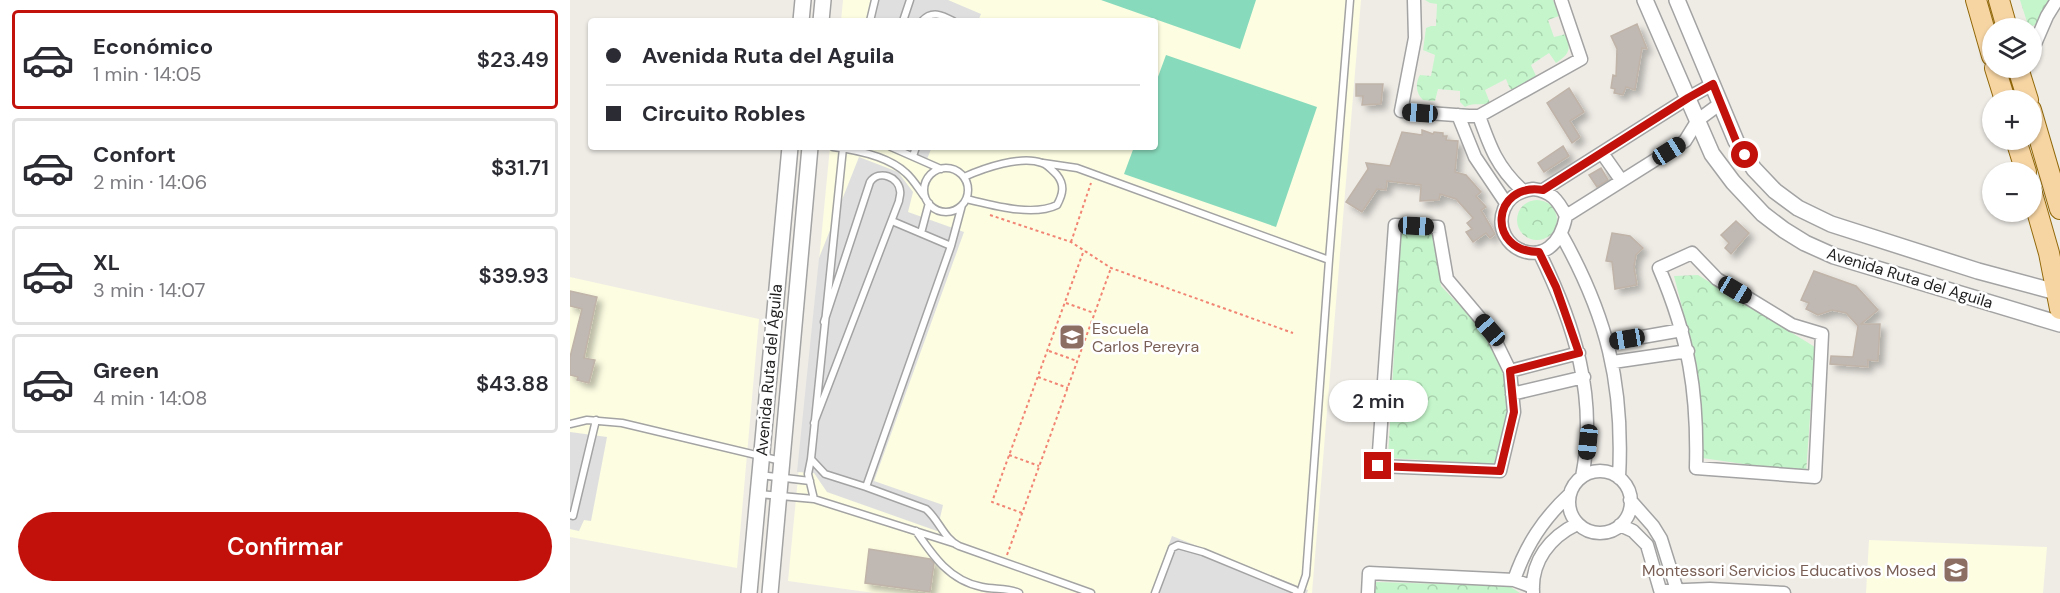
<!DOCTYPE html>
<html lang="es">
<meta charset="utf-8">
<style>
:root{--surface:#fff;--page:#f2f2f3;--text:#2b2b33;--muted:#7c7c81;--line:#e1e1e2;--accent:#c2100b}
body{margin:0;font-family:"DM Sans",sans-serif;background:var(--page);color:var(--text);height:100vh;display:flex;flex-direction:column;font-size:22px;white-space:nowrap}
*{box-sizing:border-box;margin:0}
p{font-size:20px;color:var(--muted)}
.icon{flex:none;width:33px;height:33px;fill:none;stroke:currentColor;stroke-width:2;stroke-linecap:round;stroke-linejoin:round}
.map{position:relative;flex:1;overflow:hidden}
.drawer{display:flex;flex-direction:column;background:var(--surface);width:570px}
.drawer>*{flex:none}
.hud{position:absolute;left:18px;top:18px;width:570px;height:132px;border-radius:6px;box-shadow:0 2px 4px #0004;display:grid;align-content:center;height:132px;padding:0 18px;background:var(--surface)}
.fabs{position:absolute;left:1412px;top:18px;display:grid;gap:12px}
.fabs a{display:grid;place-items:center;width:60px;height:60px;border-radius:50%;background:var(--surface);box-shadow:0 2px 4px #0004;font-size:30px}
.end{position:absolute;width:27px;height:27px;margin:-14px;border:8px solid #c2100b;background:#fff;box-shadow:0 0 0 3px #fff}
.from{border-radius:50%}
.bubble{position:absolute;height:42px;border-radius:21px;background:var(--surface);box-shadow:0 2px 4px #0004;font-size:20px;font-weight:600;line-height:42px;text-align:center}
.car{position:absolute;width:18px;height:36px;margin:-18px -9px;border-radius:8px;box-shadow:0 0 4px 2px #0007;background:linear-gradient(#222 24%,#8ab4d8 0 40%,#222 0 76%,#8ab4d8 0 86%,#222 0)}
.hud b{display:flex;align-items:center;gap:21px;height:57px;font-size:22px}
.hud b+b{border-top:2px solid var(--line)}
.hud i{width:15px;height:15px;background:var(--text)}
ul{padding:10px 0 0;list-style:none}
li{display:flex;align-items:center;gap:18px;height:99px;margin:0 12px 9px;padding:0 6px;border:3px solid var(--line);border-radius:6px}
li div{flex:1}
li b{display:block;font-size:22px}
li em{font-style:normal;font-weight:600}
li.selected{border-color:var(--accent)}
li>.icon{width:54px;height:54px;stroke-width:1.5}
.primary-button{display:flex;gap:12px;margin-top:auto;padding:12px 18px}
.primary-button a{flex:1;height:69px;border-radius:36px;background:var(--accent);color:#fff;font-size:24px;font-weight:600;line-height:69px;text-align:center}
main{display:flex;flex:1;min-height:0}
.map>svg:first-child{display:block}
.education{fill:#fcfde1}
.park{fill:url(#park-crowns)}
.pitch{fill:#88dabc}
.parking{fill:#dfdfdf}
.building{fill:#c0b8b2;stroke:#c0b4a9;stroke-width:1.5;filter:url(#shadow)}
.lines{fill:none;stroke-linecap:round;stroke-linejoin:round}
.service-casing{stroke:#a3a3a3;stroke-width:9}
.minor-casing{stroke:#a3a3a3;stroke-width:15}
.tertiary-casing{stroke:#a3a3a3;stroke-width:18}
.primary-casing{stroke:#916809;stroke-width:22}
.path{stroke:#f28474;stroke-width:2;stroke-dasharray:3 3;stroke-linecap:butt}
.service{stroke:#fff;stroke-width:6}
.minor{stroke:#fff;stroke-width:12}
.tertiary{stroke:#fff;stroke-width:15}
.primary{stroke:#f7d5a3;stroke-width:20}
.route{stroke:#c2100b;stroke-width:8}
.labels{text-anchor:middle;dominant-baseline:central;stroke-width:5;stroke-linejoin:round;paint-order:stroke}
.street-label{font-size:16px;fill:#1f1f1f;stroke:#fff}
.education-label{font-size:16px;fill:#785e54;stroke:#fff;text-anchor:start}
</style>
<main>
<section class="drawer">
<ul>
<li class="selected"><svg class="icon" aria-label="car" viewBox="0 0 24 24"><path d="M5 17H2v-5l4-1 3-4h7l3 4 3 1v5h-3M9 17h6M6 11h13"/><circle cx="7" cy="17" r="2"/><circle cx="17" cy="17" r="2"/></svg><div><b>Económico</b><p>1 min · 14:05</p></div><em>$23.49</em></li>
<li><svg class="icon" aria-label="car" viewBox="0 0 24 24"><path d="M5 17H2v-5l4-1 3-4h7l3 4 3 1v5h-3M9 17h6M6 11h13"/><circle cx="7" cy="17" r="2"/><circle cx="17" cy="17" r="2"/></svg><div><b>Confort</b><p>2 min · 14:06</p></div><em>$31.71</em></li>
<li><svg class="icon" aria-label="car" viewBox="0 0 24 24"><path d="M5 17H2v-5l4-1 3-4h7l3 4 3 1v5h-3M9 17h6M6 11h13"/><circle cx="7" cy="17" r="2"/><circle cx="17" cy="17" r="2"/></svg><div><b>XL</b><p>3 min · 14:07</p></div><em>$39.93</em></li>
<li><svg class="icon" aria-label="car" viewBox="0 0 24 24"><path d="M5 17H2v-5l4-1 3-4h7l3 4 3 1v5h-3M9 17h6M6 11h13"/><circle cx="7" cy="17" r="2"/><circle cx="17" cy="17" r="2"/></svg><div><b>Green</b><p>4 min · 14:08</p></div><em>$43.88</em></li>
</ul>
<div class="primary-button"><a>Confirmar</a></div>
</section>
<div class="map">
<svg width="1490" height="593" viewBox="0 0 1490 593">
<defs>
<pattern id="park-crowns" width="20" height="18" patternUnits="userSpaceOnUse" patternTransform="scale(1.5)"><rect width="20" height="18" fill="#c5f6cb"/><path d="M2 6a3 3 0 1 1 6 0M12 15a3 3 0 1 1 6 0" fill="none" stroke="#a9d2ae"/></pattern>
<filter id="shadow"><feDropShadow dx="5" dy="5" stdDeviation="3" flood-color="#0004"/></filter>
</defs>
<rect width="100%" height="100%" fill="#efece6"/>
<path class="education" d="M273 0H791L742 593H304L218 581 260 147H585V21H271Z
M0 277 189 319 167 568 0 537Z
M1299 540 1477 547 1473 593H1296Z"/>
<path class="park" d="M855 0H983L989 16 978 20 984 37 996 34C1001 49 1000 54 986 63L979 53 961 65 966 76 946 89H940L936 79 915 90 920 103C911 106 903 102 895 107L890 102V91L868 89 865 101 853 100C846 94 845 83 850 75L861 76 865 55 853 50 856 28 861 26H866L867 4 860 3Z
M1450 0H1480L1465 25 1462 26 1457 22Z
M947 220a20 20 0 1 1 40 0a20 20 0 1 1-40 0Z
M831 231 862 232 871 286 915 332 934 372 938 410 924 464 818 458Z
M1128 275 1245 347 1236 473 1132 458 1124 354 1104 276Z
M806 582 939 586 950 593H805Z"/>
<path class="pitch" d="M531 0H686L670 49Z
M596 55 747 107 706 227 554 174 564 147H585V85Z"/>
<path class="parking" d="M301 0H378L411 14 408 21H296Z
M328 147H362L357 159Z
M289 157 328 172 343 192 338 212 394 232 304 481 373 505 367 531 257 492 244 473 227 472 249 258Z
M0 432 37 437 21 521 14 520 9 531 0 529Z
M602 536 738 590 737 593H581Z"/>
<path class="building" d="M1067 24 1077 49 1072 48 1065 90 1056 87 1053 95 1044 93 1045 89 1041 88 1043 75 1046 76 1047 49 1041 36Z
M786 84H813L811 104 792 105 793 96H786Z
M999 88 1014 112 1000 121 1010 137 1002 143 977 103Z
M852 130 863 134 864 132 873 133V136H877L876 140 888 141 885 172 896 175 911 192 906 196 916 207 911 210 925 234 920 238 916 233 903 242 896 232 902 229 897 223 903 218 886 199 870 194 869 200 850 201 851 185 817 181 816 190 807 189 792 212 776 202 798 169 796 163 820 166 832 132 852 135Z
M993 146 999 156 974 172 968 163Z
M1031 168 1038 180 1027 187 1019 175Z
M1166 221 1179 233 1161 254 1155 248 1159 243 1151 235Z
M1042 233 1060 236 1073 248 1066 255 1064 267 1067 285 1045 289 1042 262 1036 261Z
M1244 271 1286 286 1308 310 1291 324H1310L1308 361 1298 360V367L1260 364 1261 356 1283 357 1288 326 1276 313 1262 310 1248 315 1236 309 1239 303 1231 300Z
M0 291 27 297 14 358 25 360 19 383 7 380 8 377 0 375V357L12 309 0 306Z
M299 549 360 559 364 563 360 592 295 583Z"/>
<g class="lines">
<g class="service-casing">
<path id="service" d="M300 21 305 0
M333 21 340 0
M352 21C362 10 372 15 383 21
M263 147C287 150 318 156 336 173 343 179 348 188 354 196
M321 147 371 169
M273 148 241 459 255 474 296 487
M343 156 346 147
M473 163 507 168 759 260 736 575 730 593
M354 190a22 22 0 1 1 44 0a22 22 0 1 1-44 0Z
M394 177C414 168 451 155 472 163 477 164 483 171 487 175 495 185 493 194 487 205 463 217 422 205 396 199
M392 205 381 246 296 487 356 509C369 520 374 539 389 546L521 593
M322 221 381 246
M351 233 359 203
M759 260 780 0
M244 423 329 201C329 198 331 194 330 191 329 177 309 169 300 182L254 322
M0 424 17 420 52 423 211 461
M241 459 238 474 244 499
M189 475 240 481
M188 494 244 499 383 543
M0 515 3 516 26 420
M346 531C363 556 380 581 412 587 425 590 437 587 449 593
M585 593 602 548 608 545 633 552 725 590 727 593"/>
</g>
<g class="minor-casing">
<path id="minor" d="M844 0 845 38 831 111 899 116H909L1011 59 991 0
M1461 53 1477 16 1487 0
M888 115 905 157 936 203
M909 116C920 147 927 167 952 190
M1032 153 1051 180
M963 189C981 191 988 200 996 216 984 280 918 249 934 209 939 196 950 191 963 189Z
M973 190 1118 98 1143 84
M996 216 1115 141 1128 120 1151 103
M825 225 868 227 877 279 920 330 940 371 944 412 930 471 808 466Z
M991 234C1037 316 1054 384 1049 478
M969 252C1004 323 1028 397 1012 477
M1122 253 1147 279 1222 325 1252 334 1245 477 1126 468C1128 393 1119 338 1089 268Z
M1038 343 1112 330
M1043 362 1118 351
M940 371 1009 353
M942 394 1014 377
M999 502a31 31 0 1 1 62 0a31 31 0 1 1-62 0Z
M1060 500 1083 526 1091 539 1107 590
M1050 525 1063 531 1077 545 1091 593
M944 580C956 545 973 519 1000 494
M1092 591 1140 589 1214 593
M963 592C961 561 980 537 1007 524
M798 593 799 573 944 580 963 587"/>
</g>
<g class="tertiary-casing">
<path id="tertiary" d="M1075 0 1142 154 1163 182 1193 214 1214 230 1235 243 1264 256 1490 324
M1107 0 1166 141 1184 169 1205 191 1228 208 1261 224 1408 271 1490 293
M231 21 233 0
M251 21 253 0
M179 593 220 147
M200 593 240 147"/>
</g>
<g class="primary-casing">
<path id="primary" d="M1406 0 1422 56
M1429 0 1437 28
M1425 68 1435 100
M1448 68 1458 100
M1461 110 1490 209
M1446 140 1456 172
M1461 190 1479 253 1490 309"/>
</g>
<path class="path" d="M420 215 501 242 541 268 723 333
M501 242 521 183
M496 303 524 313
M479 351 507 361
M468 377 498 388
M439 455 469 466
M452 513 422 502 514 250
M437 555 541 268"/>
<use href="#service" class="service"/>
<use href="#minor" class="minor"/>
<use href="#tertiary" class="tertiary"/>
<use href="#primary" class="primary"/>
</g>
<g class="lines">
<path class="route" d="M808 466 930 471 944 412 940 371 1009 353 986 287 969 252C916 252 921 182 973 190L1118 98 1143 84 1166 141 1175 155"/>
</g>
<defs>
<g id="school-square" transform="scale(1.35)"><rect x="-9" y="-9" width="18" height="18" rx="4" fill="#8d6e63" stroke="#fff"/><path d="M0-5L7-2L0 1L-7-2ZM-4 1L0 2.5L4 1V4Q0 6-4 4Z" fill="#fff"/></g>
<g id="university-square" transform="scale(1.35)"><rect x="-9" y="-9" width="18" height="18" rx="4" fill="#8d6e63" stroke="#fff"/><path d="M0-5L7-2L0 1L-7-2ZM-4 1L0 2.5L4 1V4Q0 6-4 4Z" fill="#fff"/></g>
</defs>
<g fill-rule="evenodd">
<use href="#school-square" x="502" y="337"/>
<use href="#university-square" x="1386" y="570"/>
</g>
<g class="labels">
<g class="street-label">
<text transform="translate(1340 278) rotate(17)">Avenida Ruta del Aguila</text>
<text transform="translate(199 370) rotate(-85)">Avenida Ruta del Águila</text>
</g>
<g class="education-label">
<text x="522" y="328">Escuela<tspan x="522" dy="18">Carlos Pereyra</tspan></text>
<text x="1366" y="570" text-anchor="end">Montessori Servicios Educativos Mosed</text>
</g>
</g>
</svg>
<div class="fabs">
<a><svg class="icon" aria-label="layers" viewBox="0 0 24 24"><path d="M12 4l9 5-9 5-9-5zM3 14l9 5 9-5"/></svg></a>
<a>+</a>
<a>−</a>
</div>
<i class="end from" style="left:1175px;top:155px"></i>
<i class="end" style="left:808px;top:466px"></i>
<div class="bubble" style="left:759px;top:380px;width:99px">2 min</div>
<i class="car" style="left:850px;top:113px;rotate:274deg"></i>
<i class="car" style="left:1099px;top:151px;rotate:58deg"></i>
<i class="car" style="left:846px;top:226px;rotate:93deg"></i>
<i class="car" style="left:1165px;top:290px;rotate:121deg"></i>
<i class="car" style="left:920px;top:330px;rotate:319deg"></i>
<i class="car" style="left:1057px;top:339px;rotate:260deg"></i>
<i class="car" style="left:1018px;top:442px;rotate:186deg"></i>
<div class="hud">
<b><i class="from"></i>Avenida Ruta del Aguila</b>
<b><i></i>Circuito Robles</b>
</div>
</div>
</main>
